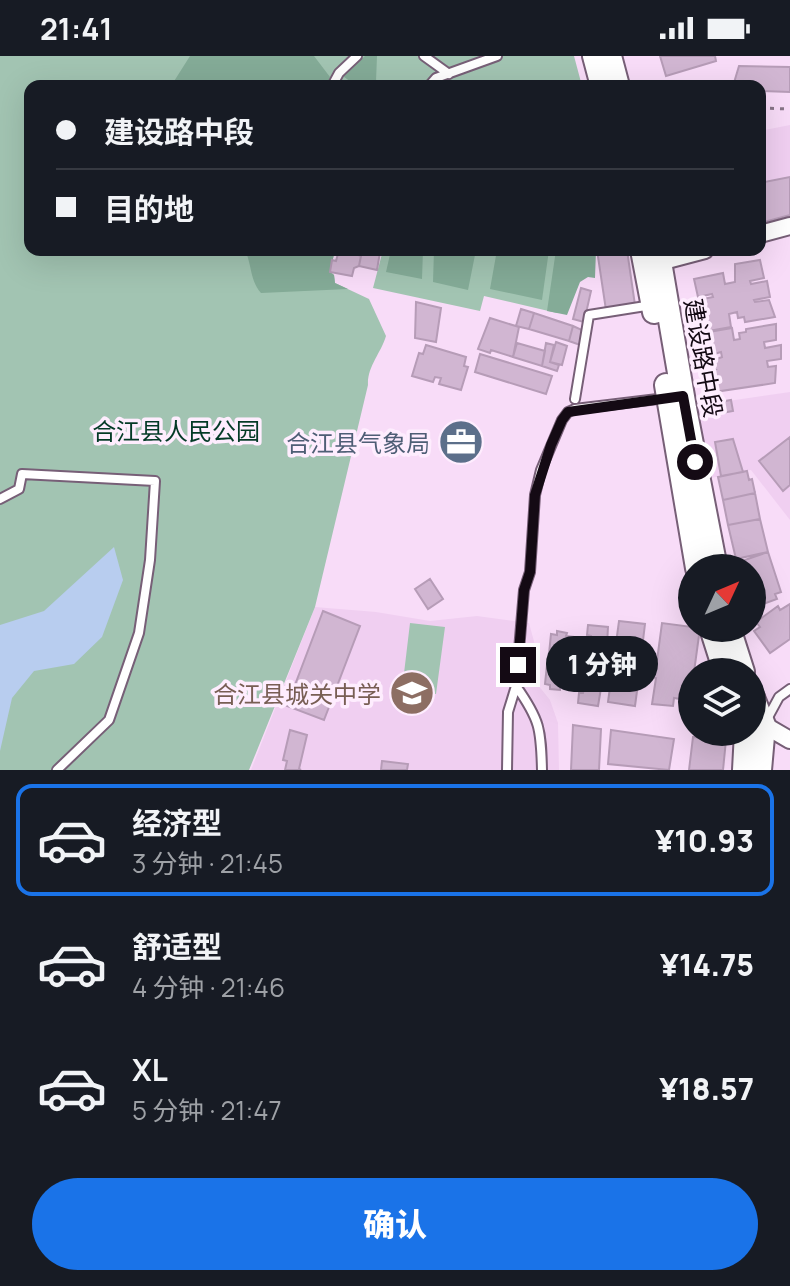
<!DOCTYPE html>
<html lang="zh">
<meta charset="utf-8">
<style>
:root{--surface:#171b24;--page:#242831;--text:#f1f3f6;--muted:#9ea1a6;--line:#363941;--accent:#1a73e8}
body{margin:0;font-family:Manrope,"Noto Sans SC",sans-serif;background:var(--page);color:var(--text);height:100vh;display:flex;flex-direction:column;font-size:30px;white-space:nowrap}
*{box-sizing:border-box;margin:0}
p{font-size:26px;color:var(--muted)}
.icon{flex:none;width:44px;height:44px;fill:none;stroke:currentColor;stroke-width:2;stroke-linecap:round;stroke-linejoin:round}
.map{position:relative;height:714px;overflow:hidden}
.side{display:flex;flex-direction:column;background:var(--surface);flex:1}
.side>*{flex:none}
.guide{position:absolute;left:24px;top:24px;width:742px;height:176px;border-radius:16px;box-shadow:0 8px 32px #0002;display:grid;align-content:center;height:176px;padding:0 32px;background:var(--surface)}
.needle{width:52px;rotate:46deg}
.buttons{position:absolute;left:678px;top:498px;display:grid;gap:16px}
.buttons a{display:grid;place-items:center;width:88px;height:88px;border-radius:50%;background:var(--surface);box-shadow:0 8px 32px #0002;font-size:40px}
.end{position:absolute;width:36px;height:36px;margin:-18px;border:10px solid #140a14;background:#fff;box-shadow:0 0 0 4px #fff}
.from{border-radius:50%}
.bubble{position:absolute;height:56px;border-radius:28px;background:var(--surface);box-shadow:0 8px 32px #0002;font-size:26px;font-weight:800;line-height:56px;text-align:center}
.guide b{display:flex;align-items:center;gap:28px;height:76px;font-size:30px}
.guide b+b{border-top:2px solid var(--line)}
.guide i{width:20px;height:20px;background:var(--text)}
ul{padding:14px 0 0;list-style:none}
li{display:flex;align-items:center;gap:24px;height:112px;margin:0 16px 12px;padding:0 16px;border:4px solid transparent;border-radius:16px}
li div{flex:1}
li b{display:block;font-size:30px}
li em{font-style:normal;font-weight:800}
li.on{border-color:var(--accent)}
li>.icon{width:72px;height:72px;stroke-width:1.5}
.action{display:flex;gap:16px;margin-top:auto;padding:16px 32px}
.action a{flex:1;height:92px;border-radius:48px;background:var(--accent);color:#fff;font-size:32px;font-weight:800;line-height:92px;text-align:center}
.status{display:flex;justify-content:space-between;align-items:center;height:56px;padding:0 40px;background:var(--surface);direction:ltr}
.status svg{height:22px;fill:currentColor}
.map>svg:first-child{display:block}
.built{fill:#f0cff1}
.green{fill:#a2c4b2}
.forest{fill:#84ab97}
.water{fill:#b8cdef}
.building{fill:#d1b6d2;stroke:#b69cb7;stroke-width:2}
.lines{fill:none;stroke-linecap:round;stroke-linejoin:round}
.lane-casing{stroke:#775f77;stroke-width:12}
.street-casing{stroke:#775f77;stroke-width:20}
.secondary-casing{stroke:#775f77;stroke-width:26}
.path{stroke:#877487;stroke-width:3;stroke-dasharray:4 6;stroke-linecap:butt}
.lane{stroke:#fff;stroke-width:8}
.street{stroke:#fff;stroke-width:16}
.secondary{stroke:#fff;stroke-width:22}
.route{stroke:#140a14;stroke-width:10}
.labels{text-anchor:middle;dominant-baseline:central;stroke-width:7;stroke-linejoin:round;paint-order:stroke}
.street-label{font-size:24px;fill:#140a14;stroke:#feedfe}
.park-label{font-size:24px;fill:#033a26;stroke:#feedfe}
.service-label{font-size:24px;fill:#4e5e75;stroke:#feedfe;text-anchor:end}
.education-label{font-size:24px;fill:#785e54;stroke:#feedfe;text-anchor:end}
</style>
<div class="status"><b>21:41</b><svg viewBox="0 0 49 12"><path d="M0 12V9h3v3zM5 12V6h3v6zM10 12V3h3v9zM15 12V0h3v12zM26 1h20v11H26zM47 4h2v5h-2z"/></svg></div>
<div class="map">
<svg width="790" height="714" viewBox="0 0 790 714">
<rect width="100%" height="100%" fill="#f8dcf8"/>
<path class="built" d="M790 69V121L765 126 760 108V75Z
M790 336V464L751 414 706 423 694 350Z
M315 551 376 556 430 565 477 560 529 567 535 589 538 629 550 644 558 667 559 714H251Z"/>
<path class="green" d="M0 0H574L582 30H30V194H335L330 215 334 219 335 227 369 243 386 280C381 297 367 311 368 329L315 551 249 714H0Z
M383 194H564L557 257 484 240 480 255 373 232Z
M410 567 445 571 436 638 402 634Z"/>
<path class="forest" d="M190 0H314L330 21 326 30H171Z
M365 0H377L376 26 373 30H356L343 20Z
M245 194H335L330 216 334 219 335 227 348 233 261 237C250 225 252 209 245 194Z
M391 194H423L422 223 386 216Z
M434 194H476L468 234 433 226Z
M497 194H549L542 244 490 233Z
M556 194H596L595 222 588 221 580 226 567 259 547 255Z"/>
<path class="water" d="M114 491 123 524 102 581 74 608 34 615 12 642 0 695V569L44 555Z"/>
<path class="building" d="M660 0H715L716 5 666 20Z
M739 10 790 11V36L760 35V30H733Z
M790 121V159L760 167V127Z
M339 194 356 195V198L361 200 359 210 354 212 352 220 330 216 332 204 336 205Z
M362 194 380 196 377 214 359 210Z
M597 194H627L635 249 606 254Z
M760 204 764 222 750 225 751 228 767 225 770 241 754 244 755 246 769 244 775 261 745 266 744 261 738 262 737 256 729 258 731 271 703 276 698 249 704 248 703 243 713 241 712 238 698 241 694 223 723 217 725 228 735 226V208Z
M581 232 591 235 584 266 573 263Z
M416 246 441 252 436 286 415 282Z
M521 253 534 257 529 273 516 270Z
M534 257 573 270 569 285 529 273Z
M490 262 519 271 513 301 491 294 490 297 478 293Z
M776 268V284L764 286 765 292 781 289V303L767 305 768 311 776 310 775 327 714 336 711 317 715 314H710L709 306 722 301 721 296 714 298V302L708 303 703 277 732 272 734 284 740 283 739 277 746 276V273Z
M573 270 582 274 580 289 569 285Z
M556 286 567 290 562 309 550 306Z
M517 287 545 295 542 310 513 301Z
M546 287 554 289 550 306 559 309 557 315 542 310Z
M426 289 466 301 464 310 468 311 461 334 439 328 441 322 435 321 433 326 412 320 419 297 423 298Z
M480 298 552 320 546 338 475 316Z
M731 344 733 355 716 358 714 347Z
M790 381V429L783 435 759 405Z
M733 383 743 416 721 420 715 386Z
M747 415 749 424 752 423 755 437 723 444 718 421Z
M755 437 760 463 728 469 723 444Z
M760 463 768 496 736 503 728 469Z
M768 496 781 536 775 538 777 543 752 552V512H738L736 507Z
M430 523 443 543 428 553 415 533Z
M790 548V583L770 597 754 575 760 571 756 566 778 550 780 554Z
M323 555 360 570 324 664 287 650Z
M619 565 645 568 641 601 647 602 645 611 656 612 662 567 700 572 694 616H692V645L674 642 673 650 652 648 656 622 639 620 635 650 608 646Z
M588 569 608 571 606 607 596 606 597 613 604 614 598 650 578 647 579 637H583L584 631 578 630 577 633 560 630V634L550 633V629L545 628 547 609 562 611 564 599 549 598 551 578 557 579V575L567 577 566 580 584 582 583 585 590 586 591 580 587 579Z
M573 669 601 673 599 714H571Z
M290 674 307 679 299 713 301 714H285L287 705 283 704Z
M611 674 674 683 669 714 608 708Z
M693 681 726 684 723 714H689Z
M382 705 408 708 407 714H381Z"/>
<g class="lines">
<g class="lane-casing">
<path id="lane" d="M424 0 449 18
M332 30 339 17 357 0
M429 30 436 22 497 0
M575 343 589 259 652 249
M0 443 19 433 22 418 155 425 150 504 139 577 109 664 57 714
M516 630C540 664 541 673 542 714
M766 665 779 641 790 633
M507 714 508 656 516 630 524 534 530 516 535 439 541 414 562 364 568 356 575 353 666 342"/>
</g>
<g class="street-casing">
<path id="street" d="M760 178 790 170
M652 208 705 194
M758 669H764L790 684"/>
</g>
<g class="secondary-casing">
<path id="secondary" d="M594 0 602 30
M610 0 618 30
M642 194 654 256
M658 194 685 352 716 512
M666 329 697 512
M711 572 725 616
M729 572 743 616
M752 639 764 669 760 714
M744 714 746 676"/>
</g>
<path class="path" d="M687 30 705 25 716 30
M760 52 790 53"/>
<use href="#lane" class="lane"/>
<use href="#street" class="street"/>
<use href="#secondary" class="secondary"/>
</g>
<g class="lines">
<path class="route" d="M518 609 524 534 530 516 535 439 551 389 562 364 568 356 683 340 695 406"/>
</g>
<defs>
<g id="office-disc" transform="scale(2.3)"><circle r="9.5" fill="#5c6f8a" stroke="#feedfe"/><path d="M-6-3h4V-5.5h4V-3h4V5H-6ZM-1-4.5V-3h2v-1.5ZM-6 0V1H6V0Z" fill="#fff"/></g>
<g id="school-disc" transform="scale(2.3)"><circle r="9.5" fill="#8d6e63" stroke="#feedfe"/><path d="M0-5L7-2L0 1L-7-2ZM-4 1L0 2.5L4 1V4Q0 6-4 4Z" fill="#fff"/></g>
</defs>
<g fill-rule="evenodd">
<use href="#office-disc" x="461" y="386"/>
<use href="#school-disc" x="412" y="637"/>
</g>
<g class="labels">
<g class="street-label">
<text transform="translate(704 302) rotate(80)">建设路中段</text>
</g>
<g class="park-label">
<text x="176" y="374">合江县人民公园</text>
</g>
<g class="service-label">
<text x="430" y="386">合江县气象局</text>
</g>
<g class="education-label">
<text x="381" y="637">合江县城关中学</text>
</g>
</g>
</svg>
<div class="buttons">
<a><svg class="needle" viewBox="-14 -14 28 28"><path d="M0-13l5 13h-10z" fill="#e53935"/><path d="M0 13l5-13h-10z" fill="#9ea1a6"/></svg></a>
<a><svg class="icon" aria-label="layers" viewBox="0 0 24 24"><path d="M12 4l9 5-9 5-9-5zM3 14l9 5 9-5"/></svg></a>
</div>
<i class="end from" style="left:695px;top:406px"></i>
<i class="end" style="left:518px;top:609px"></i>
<div class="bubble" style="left:546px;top:580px;width:112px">1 分钟</div>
<div class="guide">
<b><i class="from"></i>建设路中段</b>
<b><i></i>目的地</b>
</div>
</div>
<section class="side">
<ul>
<li class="on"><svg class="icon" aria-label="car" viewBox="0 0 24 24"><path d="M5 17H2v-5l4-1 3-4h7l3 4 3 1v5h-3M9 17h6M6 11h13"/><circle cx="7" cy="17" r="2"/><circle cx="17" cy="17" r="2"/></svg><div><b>经济型</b><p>3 分钟 · 21:45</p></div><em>¥10.93</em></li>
<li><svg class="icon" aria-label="car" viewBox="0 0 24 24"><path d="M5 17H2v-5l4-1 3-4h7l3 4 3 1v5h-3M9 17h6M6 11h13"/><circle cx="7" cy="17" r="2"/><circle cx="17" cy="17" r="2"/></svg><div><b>舒适型</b><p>4 分钟 · 21:46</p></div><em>¥14.75</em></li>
<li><svg class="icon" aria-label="car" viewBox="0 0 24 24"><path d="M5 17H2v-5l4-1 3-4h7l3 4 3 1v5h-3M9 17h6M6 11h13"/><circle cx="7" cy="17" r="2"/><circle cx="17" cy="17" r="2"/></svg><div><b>XL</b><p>5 分钟 · 21:47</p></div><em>¥18.57</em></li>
</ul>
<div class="action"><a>确认</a></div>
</section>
